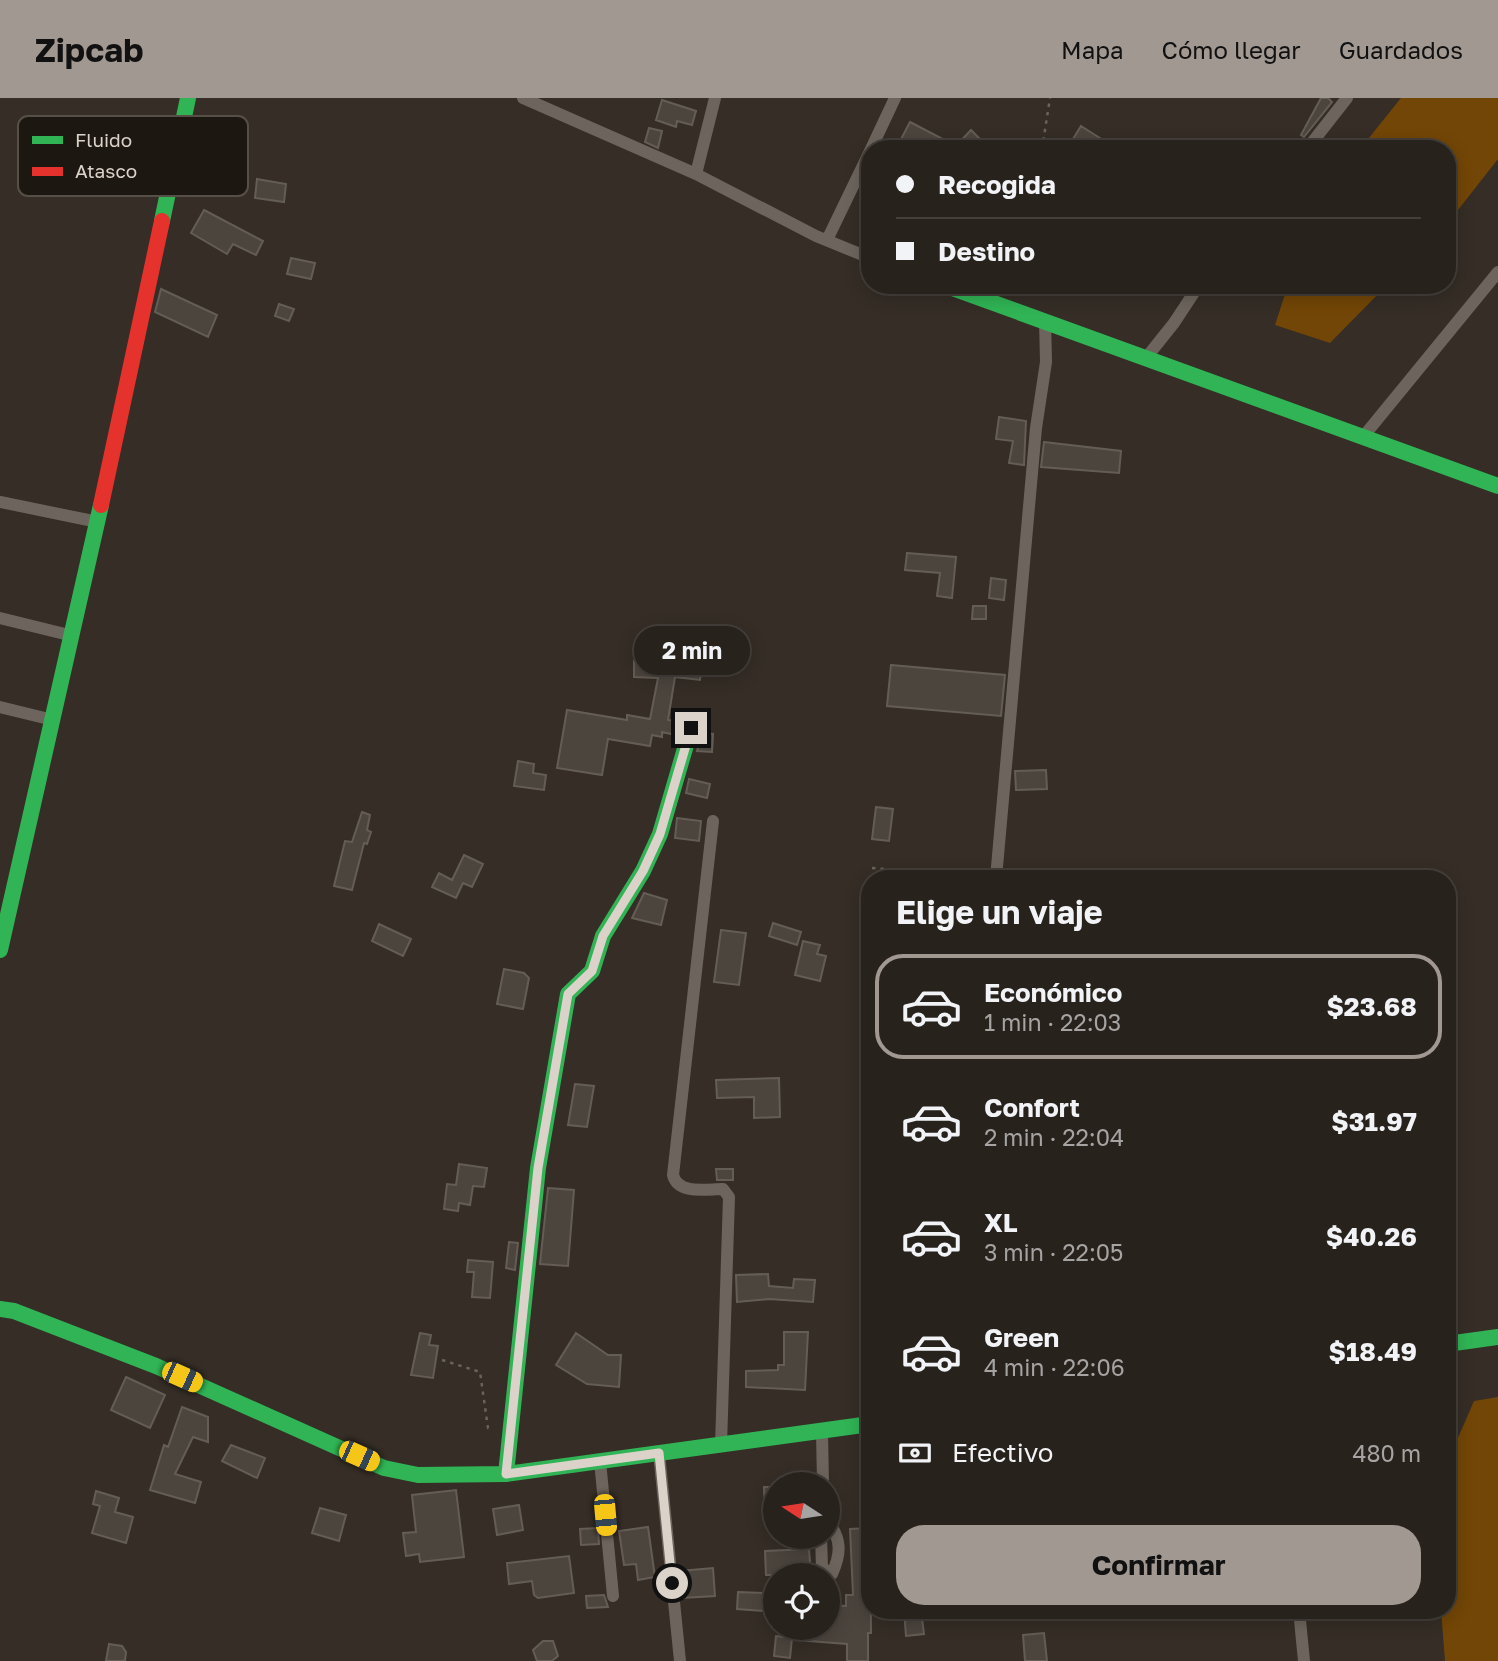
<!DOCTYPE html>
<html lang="es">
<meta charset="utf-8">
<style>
:root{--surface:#28221c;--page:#342f29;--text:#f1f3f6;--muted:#a5a4a3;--line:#443f3b;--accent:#a19891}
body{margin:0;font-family:"Golos Text",sans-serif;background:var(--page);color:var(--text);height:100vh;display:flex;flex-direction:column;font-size:26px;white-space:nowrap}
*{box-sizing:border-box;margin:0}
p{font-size:23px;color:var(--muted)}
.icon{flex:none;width:38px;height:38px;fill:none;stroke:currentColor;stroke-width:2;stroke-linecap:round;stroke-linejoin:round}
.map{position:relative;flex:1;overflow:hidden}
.drawer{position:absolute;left:861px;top:772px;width:595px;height:749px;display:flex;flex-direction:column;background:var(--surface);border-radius:28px;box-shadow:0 4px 18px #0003,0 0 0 2px var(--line)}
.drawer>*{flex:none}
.hud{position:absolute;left:861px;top:42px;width:595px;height:154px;border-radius:28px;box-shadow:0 4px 18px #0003,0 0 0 2px var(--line);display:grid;align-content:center;height:154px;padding:0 35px;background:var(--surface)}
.needle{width:46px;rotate:282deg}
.buttons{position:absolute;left:763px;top:1374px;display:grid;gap:14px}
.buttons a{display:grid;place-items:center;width:77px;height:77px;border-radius:50%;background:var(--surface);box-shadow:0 4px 18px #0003,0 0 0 2px var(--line);font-size:35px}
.end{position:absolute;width:32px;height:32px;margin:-16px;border:9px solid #dbd2ca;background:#111;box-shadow:0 0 0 4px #111}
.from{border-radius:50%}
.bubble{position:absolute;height:49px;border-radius:24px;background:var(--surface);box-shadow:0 4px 18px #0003,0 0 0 2px var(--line);font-size:23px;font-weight:700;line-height:49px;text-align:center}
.car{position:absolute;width:21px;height:42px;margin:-21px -10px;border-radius:9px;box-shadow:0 0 5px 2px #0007;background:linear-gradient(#f5c518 24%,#345 0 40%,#f5c518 0 76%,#345 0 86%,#f5c518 0)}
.hud b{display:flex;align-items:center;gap:24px;height:66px;font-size:26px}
.hud b+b{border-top:2px solid var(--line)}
.hud i{width:18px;height:18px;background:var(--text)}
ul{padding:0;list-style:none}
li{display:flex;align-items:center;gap:21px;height:105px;margin:0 14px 10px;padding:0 21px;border:4px solid transparent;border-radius:28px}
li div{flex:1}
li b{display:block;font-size:26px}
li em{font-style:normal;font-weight:700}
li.current{border-color:var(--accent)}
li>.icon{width:63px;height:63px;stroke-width:1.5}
h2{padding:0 35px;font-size:32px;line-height:84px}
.pay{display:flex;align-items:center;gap:18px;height:77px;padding:0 35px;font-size:26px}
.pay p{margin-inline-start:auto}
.action{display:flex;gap:14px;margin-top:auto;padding:14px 35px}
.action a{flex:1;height:80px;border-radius:28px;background:var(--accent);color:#111;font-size:28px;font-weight:700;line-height:80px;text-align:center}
header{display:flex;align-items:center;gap:42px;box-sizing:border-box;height:98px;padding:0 35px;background:var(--accent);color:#111}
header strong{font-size:33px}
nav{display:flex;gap:38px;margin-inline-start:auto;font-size:24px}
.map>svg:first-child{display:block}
.green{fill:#724606}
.building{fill:#4c453e;stroke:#645d56;stroke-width:2}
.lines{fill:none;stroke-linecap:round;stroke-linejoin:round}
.path{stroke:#69635c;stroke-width:2.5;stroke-dasharray:3.5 5;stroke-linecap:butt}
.street{stroke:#6d655d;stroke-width:12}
.fast{stroke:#30b455;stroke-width:16}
.jam{stroke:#e5322d;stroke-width:16}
.route{stroke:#dbd2ca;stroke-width:9}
.key{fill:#1d1711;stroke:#564f48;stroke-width:2}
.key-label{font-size:19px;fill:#dbd2ca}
</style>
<header>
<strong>Zipcab</strong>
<nav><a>Mapa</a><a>Cómo llegar</a><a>Guardados</a></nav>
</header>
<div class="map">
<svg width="1498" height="1563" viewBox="0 0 1498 1563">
<rect width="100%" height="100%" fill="#352d26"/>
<path class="green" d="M1401 0H1498V61L1447 126V51H1360Z
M1288 187H1387L1330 245 1275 227Z
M1498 1299V1563H1445L1441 1512H1447V1365L1474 1303Z"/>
<path class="building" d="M1321 0H1328L1332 4 1304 39 1301 37Z
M662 2 696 13 692 27 677 23 676 29 656 22Z
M910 24 956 48 971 32 980 41 971 51H915L900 43Z
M1081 28 1117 51H1067Z
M649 30 662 33 658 50 645 44Z
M257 81 286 86 284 104 255 100Z
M204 112 263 143 256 157 233 146 227 156 191 135Z
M291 160 315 165 311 181 287 176Z
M161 191 217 217 208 239 155 214Z
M279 206 294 211 289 223 275 218Z
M999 319 1026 323 1024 367 1009 365 1013 343 996 341Z
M1044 344 1121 353 1119 375 1041 369Z
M907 455 956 459 952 500 937 498 940 475 905 472Z
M991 480 1006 482 1004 502 989 500Z
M973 508H986V521H972Z
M671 550 703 554 700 582 675 579 668 622 681 624 676 637 662 634V639L652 637 650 648 608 641 602 677 557 670 567 612 627 622V617L650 621 658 580 634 579V563L669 564Z
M891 567 1005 577 1001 618 887 608Z
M702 635 713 636 712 654 697 653Z
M518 663 534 666 533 675 546 677 544 692 514 688Z
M1046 672 1047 691 1016 692 1015 673Z
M689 681 710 686 707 700 686 695Z
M876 709 893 711 889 743 872 741Z
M362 714 370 717 367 732 371 734 367 746 364 745 352 792 334 788 345 743 352 744Z
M677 720 701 723 699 743 675 740Z
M464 757 483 766 472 789 463 785 456 800 432 789 439 775 452 782Z
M644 795 667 802 661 827 632 820Z
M773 825 801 834 797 847 769 838Z
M379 826 411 841 403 858 372 843Z
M721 832 746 835 739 887 714 884Z
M803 843 820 847 817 856 826 858 820 883 795 877Z
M504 871 524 875 529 880 523 911 497 906Z
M779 980 780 1019 754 1020V999L717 1000 716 982Z
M575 986 594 988 587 1029 568 1027Z
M459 1066 487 1070 484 1089 473 1088 470 1107 459 1105 458 1113 444 1111 447 1086 456 1087Z
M716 1071H733V1082H717Z
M548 1090 574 1092 568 1168 540 1166Z
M509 1144 518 1145 515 1172 506 1170Z
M468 1162 493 1164 490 1200 472 1199 474 1174H467Z
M768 1176 769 1188 793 1190 794 1181 815 1182 813 1204 769 1201 737 1204 736 1177Z
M784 1234H808L805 1292 746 1289V1273L778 1272V1267H784Z
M420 1235 431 1237 429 1247 438 1248 433 1280 411 1277Z
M576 1235 608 1257H621L619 1289 587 1286 556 1267Z
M126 1279 165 1297 150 1330 111 1312Z
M182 1309 208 1319V1344L193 1339 175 1376 201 1384 195 1405 150 1392 164 1347 168 1349Z
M231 1347 265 1360 257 1380 222 1363Z
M764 1389H775V1423H765Z
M456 1392 464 1459 420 1464 419 1456 406 1458 403 1435 416 1434 412 1397Z
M96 1393 119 1400 115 1414 133 1419 126 1445 92 1435 100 1408 93 1406Z
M519 1407 523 1432 497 1437 493 1411Z
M320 1410 346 1417 339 1443 312 1435Z
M648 1429 655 1479 638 1482 636 1466 624 1467 619 1433Z
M598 1430 599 1446 581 1447 580 1431Z
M870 1430 871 1535H868V1563H847V1546L796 1542 797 1530H828V1507L846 1508V1497H853L850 1431Z
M809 1451 811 1477H766L765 1453Z
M569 1458 574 1495 538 1500 534 1497 532 1483 509 1486 507 1465Z
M713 1470 715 1498 682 1500 680 1473Z
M738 1494 764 1495 763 1513 737 1511Z
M604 1497 608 1509 587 1510 586 1498Z
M904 1512H921L924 1536 906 1538Z
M1044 1535 1047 1563H1025L1023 1537Z
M776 1538 792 1540 790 1560 774 1558Z
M543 1543H553L558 1558 552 1563H537L533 1552Z
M109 1546 122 1548 126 1554 125 1563H106Z"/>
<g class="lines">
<path class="path" d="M1042 51 1050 0
M872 770 982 780
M442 1262 480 1274 488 1330 493 1331"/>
<path class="street" d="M523 0 696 76 816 138 870 160
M871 51 895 0
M1307 51 1347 0
M696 76 715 0
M827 142 870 53
M1146 260 1174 225 1199 187
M1363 339 1498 174
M0 404 98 424
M0 520 73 538
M0 609 53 622
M713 723 673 1077C678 1097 706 1091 723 1091L729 1099 721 1347
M996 780 1036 330 1046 264 1045 222
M822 1333 823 1386
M659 1355 680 1563
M600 1363 613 1498
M821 1438 822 1470 832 1476C841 1456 842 1442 828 1423
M1299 1512 1304 1563"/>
<path class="fast" d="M162 123 188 0
M944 187 1498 388
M0 852 101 407
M0 1211 14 1213 156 1268 384 1370 418 1377 506 1376 870 1326
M1447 1246 1498 1239
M506 1376 538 1070 568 896 592 873 603 838 643 773 660 736 691 630"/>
<path class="jam" d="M101 407 162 123"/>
</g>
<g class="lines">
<path class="route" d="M672 1485 659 1355 506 1376 538 1070 568 896 592 873 603 838 643 773 660 736 691 630"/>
</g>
<rect x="18" y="18" width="230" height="80" rx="10" class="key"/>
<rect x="32" y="38" width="31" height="8" fill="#30b455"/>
<rect x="32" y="69" width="31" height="9" fill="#e5322d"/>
<g class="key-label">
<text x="75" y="49">Fluido</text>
<text x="75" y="80">Atasco</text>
</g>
</svg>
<div class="buttons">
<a><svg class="needle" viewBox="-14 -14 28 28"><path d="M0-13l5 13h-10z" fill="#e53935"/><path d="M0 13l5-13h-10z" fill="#a5a4a3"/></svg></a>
<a><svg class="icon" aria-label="locate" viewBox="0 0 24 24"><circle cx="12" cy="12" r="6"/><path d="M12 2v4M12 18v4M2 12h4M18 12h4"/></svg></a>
</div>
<i class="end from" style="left:672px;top:1485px"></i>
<i class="end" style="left:691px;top:630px"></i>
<div class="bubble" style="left:634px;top:528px;width:116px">2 min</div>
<i class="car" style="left:182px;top:1279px;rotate:114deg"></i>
<i class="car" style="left:359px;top:1358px;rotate:114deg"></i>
<i class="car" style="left:605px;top:1417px;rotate:175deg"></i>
<div class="hud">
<b><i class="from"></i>Recogida</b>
<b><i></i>Destino</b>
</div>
<section class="drawer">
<h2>Elige un viaje</h2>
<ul>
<li class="current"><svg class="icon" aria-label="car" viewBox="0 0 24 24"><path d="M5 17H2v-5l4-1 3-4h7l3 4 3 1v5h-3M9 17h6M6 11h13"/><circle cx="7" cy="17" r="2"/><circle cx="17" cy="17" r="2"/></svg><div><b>Económico</b><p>1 min · 22:03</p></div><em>$23.68</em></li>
<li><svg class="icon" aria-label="car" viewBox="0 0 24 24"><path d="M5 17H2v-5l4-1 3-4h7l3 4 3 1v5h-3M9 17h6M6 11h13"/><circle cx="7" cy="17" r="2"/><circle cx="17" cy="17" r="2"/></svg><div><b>Confort</b><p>2 min · 22:04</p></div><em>$31.97</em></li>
<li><svg class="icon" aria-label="car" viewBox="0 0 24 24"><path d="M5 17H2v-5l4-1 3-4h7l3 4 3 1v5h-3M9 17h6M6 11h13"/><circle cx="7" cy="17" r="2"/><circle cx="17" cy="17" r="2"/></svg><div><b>XL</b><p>3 min · 22:05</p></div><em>$40.26</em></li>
<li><svg class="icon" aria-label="car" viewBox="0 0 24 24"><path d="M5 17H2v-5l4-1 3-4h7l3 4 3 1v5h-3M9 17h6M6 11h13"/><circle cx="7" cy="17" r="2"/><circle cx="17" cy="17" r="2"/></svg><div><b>Green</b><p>4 min · 22:06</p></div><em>$18.49</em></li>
</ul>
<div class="pay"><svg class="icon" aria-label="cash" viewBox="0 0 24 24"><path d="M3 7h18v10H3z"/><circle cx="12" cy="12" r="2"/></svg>Efectivo<p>480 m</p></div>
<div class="action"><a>Confirmar</a></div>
</section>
</div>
